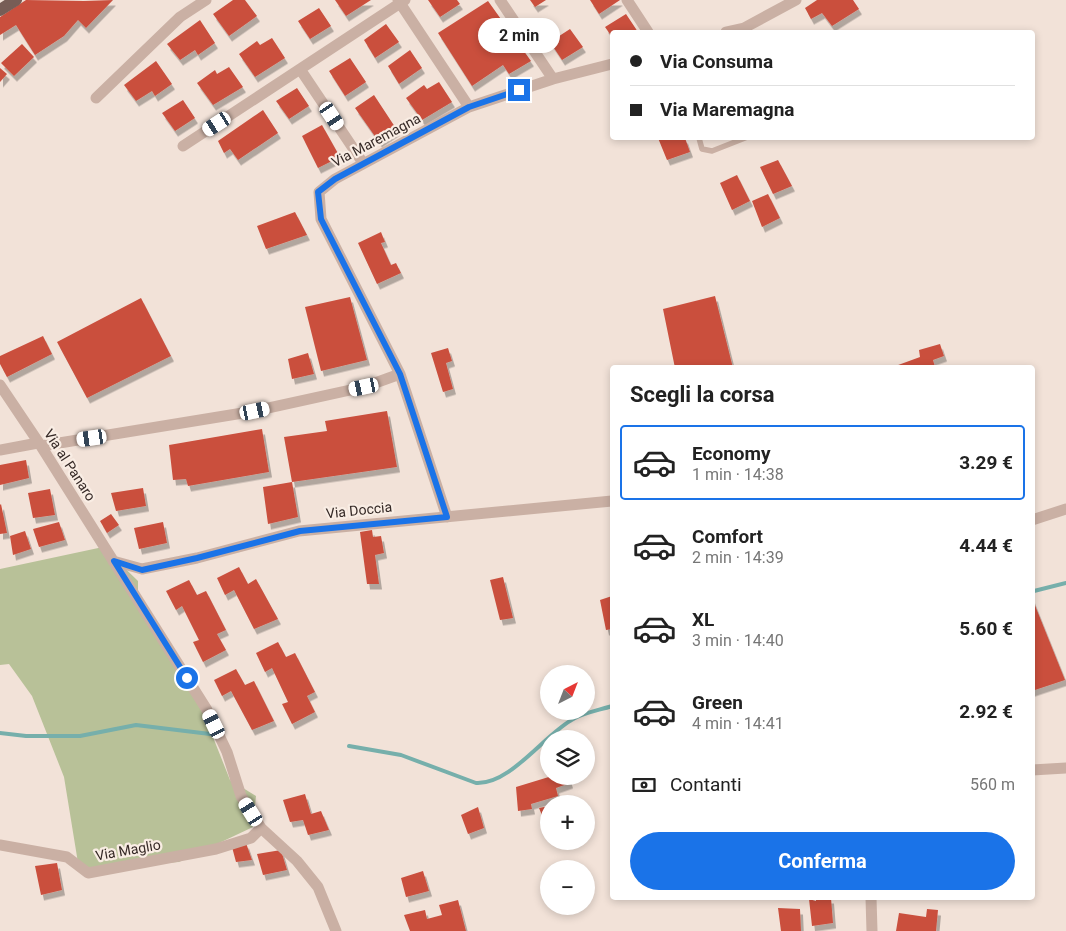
<!DOCTYPE html>
<html lang="it">
<meta charset="utf-8">
<style>
:root{--surface:#fff;--page:#f6f6f6;--text:#222;--muted:#767676;--line:#e0e0e0;--accent:#1a73e8}
body{margin:0;font-family:Roboto,sans-serif;background:var(--page);color:var(--text);height:100vh;display:flex;flex-direction:column;font-size:19px;white-space:nowrap}
*{box-sizing:border-box;margin:0}
p{font-size:16px;color:var(--muted)}
.icon{flex:none;width:28px;height:28px;fill:none;stroke:currentColor;stroke-width:2;stroke-linecap:round;stroke-linejoin:round}
.map{position:relative;flex:1;overflow:hidden}
.drawer{position:absolute;left:610px;top:365px;width:425px;height:535px;display:flex;flex-direction:column;background:var(--surface);border-radius:5px;box-shadow:0 2px 8px #0003}
.drawer>*{flex:none}
.guide{position:absolute;left:610px;top:30px;width:425px;height:110px;border-radius:5px;box-shadow:0 2px 8px #0003;display:grid;align-content:center;height:110px;padding:0 20px;background:var(--surface)}
.needle{width:32px;rotate:42deg}
.buttons{position:absolute;left:540px;top:665px;display:grid;gap:10px}
.buttons a{display:grid;place-items:center;width:55px;height:55px;border-radius:50%;background:var(--surface);box-shadow:0 2px 8px #0003;font-size:25px}
.end{position:absolute;width:22px;height:22px;margin:-11px;border:6px solid #1a73e8;background:#fff;box-shadow:0 0 0 2px #fff}
.from{border-radius:50%}
.bubble{position:absolute;height:35px;border-radius:18px;background:var(--surface);box-shadow:0 2px 8px #0003;font-size:16px;font-weight:700;line-height:35px;text-align:center}
.car{position:absolute;width:15px;height:30px;margin:-15px -8px;border-radius:6px;box-shadow:0 0 4px 1px #0007;background:linear-gradient(#fff 24%,#345 0 40%,#fff 0 76%,#345 0 86%,#fff 0)}
.guide b{display:flex;align-items:center;gap:18px;height:48px;font-size:19px}
.guide b+b{border-top:1px solid var(--line)}
.guide i{width:12px;height:12px;background:var(--text)}
ul{padding:0;list-style:none}
li{display:flex;align-items:center;gap:15px;height:75px;margin:0 10px 8px;padding:0 10px;border:2px solid transparent;border-radius:5px}
li div{flex:1}
li b{display:block;font-size:19px}
li em{font-style:normal;font-weight:700}
li.selected{border-color:var(--accent)}
li>.icon{width:45px;height:45px;stroke-width:1.5}
h2{padding:0 20px;font-size:22px;line-height:60px}
.pay{display:flex;align-items:center;gap:12px;height:55px;padding:0 20px;font-size:19px}
.pay p{margin-inline-start:auto}
.button{display:flex;gap:10px;margin-top:auto;padding:10px 20px}
.button a{flex:1;height:58px;border-radius:30px;background:var(--accent);color:#fff;font-size:20px;font-weight:700;line-height:58px;text-align:center}
.map>svg:first-child{display:block}
.green{fill:#b8c198}
.lines{fill:none;stroke-linecap:round;stroke-linejoin:round}
.stream{stroke:#76afab;stroke-width:4}
.building{fill:#ca4f3e;filter:url(#shadow)}
.service{stroke:#cab0a4;stroke-width:5.5}
.minor{stroke:#cab0a4;stroke-width:11}
.primary{stroke:#775d56;stroke-width:12}
.route{stroke:#1a73e8;stroke-width:6}
.labels{text-anchor:middle;dominant-baseline:central;stroke-width:4.5;stroke-linejoin:round;paint-order:stroke}
.street-label{font-size:14px;fill:#352926;stroke:#f9ede4}
</style>
<div class="map">
<svg width="1066" height="931" viewBox="0 0 1066 931">
<defs>
<filter id="shadow"><feDropShadow dx="3" dy="5.5" stdDeviation="0" flood-color="#0004"/></filter>
</defs>
<rect width="100%" height="100%" fill="#f2e2d8"/>
<path class="green" d="M103 547 138 581V599L205 717 230 780 256 796 253 827 179 862 79 869 64 777 32 696 9 664 0 665V569Z"/>
<g class="lines">
<path class="stream" d="M1034 591 1066 583
M0 733 26 736H80L136 725 210 734
M349 746 401 755 476 783C511 785 545 733 575 718 587 712 600 710 612 706"/>
</g>
<path class="building" d="M26 0 84 1 113 0 86 28 78 20 64 36 35 55 16 25 0 35V17Z
M233 0H245L257 16 229 36 213 14Z
M335 0H371L346 16Z
M428 0H457L460 4 440 17Z
M530 0H546L535 7Z
M590 0H620L599 14Z
M817 0H853L859 9 832 26 822 13 811 19 805 8Z
M488 1 531 61 509 74 503 65 472 86 438 33Z
M319 8 331 26 310 39 298 21Z
M626 14 638 32H612V37L605 27Z
M200 20 215 43 198 55 195 50 180 60 167 44Z
M386 24 399 42 375 58 364 40Z
M570 29 583 47 562 60 550 42Z
M272 38 285 58 255 77 239 54 257 41 260 45Z
M22 44 34 57 14 76 1 63Z
M410 50 422 68 399 84 388 66Z
M350 58 366 82 345 96 329 71Z
M156 61 172 84 155 96 152 91 136 101 124 85Z
M229 67 243 87 213 105 197 83 215 70 217 74Z
M0 68 7 74 0 82Z
M439 82 452 102 422 120 406 98 424 85 427 89Z
M297 88 309 106 289 119 276 101Z
M374 95 397 130 379 142 355 108Z
M183 100 195 118 175 131 162 113Z
M263 110 278 133 238 160 230 149 224 153 218 141Z
M322 125 340 157 318 168 302 136Z
M658 138H685L690 152 667 160Z
M778 160 792 186 773 194 760 167Z
M737 175 750 201 732 210 720 183Z
M768 194 780 218 762 227 752 201Z
M295 212 307 235 266 249 257 226Z
M381 232 385 242 381 243 391 265 396 263 401 273 377 284 358 243Z
M715 296 733 368H675L663 309Z
M350 297 367 360 321 371 305 307Z
M141 298 171 356 87 398 57 342Z
M43 336 52 354 7 377 0 364V356Z
M940 344 944 356 933 360 935 367 890 368 920 357 919 350Z
M448 348 452 361 446 363 453 389 443 392 431 353Z
M308 353 314 374 292 379 288 359Z
M387 411 397 467 292 482 284 437 327 431 325 421Z
M262 429 269 472 188 486 186 479 173 480 169 445Z
M26 460 29 478 0 485V465Z
M292 482 298 517 268 524 263 487Z
M143 488 146 506 116 511 111 493Z
M50 489 55 515 33 518 28 493Z
M1 504 7 533 0 534V505Z
M111 514 119 525 107 533 100 521Z
M59 522 65 540 39 547 33 529Z
M163 522 167 543 139 549 134 528Z
M372 530 373 537 381 536 384 553 375 555 379 584H367L360 532Z
M25 531 31 549 13 555 10 536Z
M239 567 248 584 256 579 278 619 254 629 234 590 225 595 217 578Z
M503 577 513 618 500 620 490 580Z
M189 580 197 595 206 591 226 630 217 634 226 650 203 662 193 642 199 640 182 606 176 610 166 591Z
M612 596V629L606 630 600 600Z
M1032 598 1065 680 1032 691Z
M278 642 286 657 295 653 315 692 307 696 315 712 292 724 282 704 288 702 272 668 265 672 256 653Z
M236 669 245 685 254 681 274 721 252 730 231 691 222 696 214 680Z
M552 776H568L570 783 556 788 558 796 531 804 532 809 518 811 516 787Z
M305 794 311 814 321 811 329 830 308 835 303 820 290 822 283 800Z
M549 806V824L546 825 539 808Z
M478 807 484 828 468 834 461 815Z
M246 843 252 860 236 862 232 847Z
M281 850 287 870 263 875 257 854Z
M57 863 62 890 41 895 35 866Z
M423 871 429 891 406 897 401 878Z
M816 898H831L833 923 812 926 809 899 816 901Z
M458 900 466 931H410L404 915 425 910 427 919 442 915 439 905Z
M778 908 800 909 801 931H781Z
M927 909 938 910 936 931H896L899 913 926 917Z"/>
<g class="lines">
<path class="service" d="M699 138 702 149 712 151 745 138"/>
<path class="minor" d="M398 0 469 107
M500 0 553 79
M627 0 648 32
M726 32 744 28 796 0
M300 69 363 163
M96 98 180 17 206 0
M183 146 405 0
M0 385 41 446 207 710 227 752 241 796 261 828 297 861 318 887 336 931
M41 446 255 411 364 387 400 374
M0 450 38 443
M447 517 400 374 321 219 319 192 335 179 469 107 553 79 612 64
M1032 520 1066 509
M113 561 142 569 197 558 299 531 612 501
M1032 770 1066 768
M0 845 67 857 88 873 216 849 251 838 261 828
M871 898 872 931"/>
<path class="primary" d="M0 10 16 0"/>
</g>
<g class="lines">
<path class="route" d="M187 678 114 561 142 570 197 558 300 531 447 517 400 374 321 219 318 192 335 179 469 107 519 90"/>
</g>
<g class="labels">
<g class="street-label">
<text transform="translate(376 140) rotate(-28)">Via Maremagna</text>
<text transform="translate(70 465) rotate(57)">Via al Panaro</text>
<text transform="translate(359 510) rotate(-6)">Via Doccia</text>
<text transform="translate(128 850) rotate(-10)">Via Maglio</text>
</g>
</g>
</svg>
<div class="buttons">
<a><svg class="needle" viewBox="-14 -14 28 28"><path d="M0-13l5 13h-10z" fill="#e53935"/><path d="M0 13l5-13h-10z" fill="#767676"/></svg></a>
<a><svg class="icon" aria-label="layers" viewBox="0 0 24 24"><path d="M12 4l9 5-9 5-9-5zM3 14l9 5 9-5"/></svg></a>
<a>+</a>
<a>−</a>
</div>
<i class="end from" style="left:187px;top:678px"></i>
<i class="end" style="left:519px;top:90px"></i>
<div class="bubble" style="left:478px;top:18px;width:82px">2 min</div>
<i class="car" style="left:332px;top:116px;rotate:146deg"></i>
<i class="car" style="left:217px;top:124px;rotate:237deg"></i>
<i class="car" style="left:364px;top:387px;rotate:258deg"></i>
<i class="car" style="left:255px;top:411px;rotate:78deg"></i>
<i class="car" style="left:92px;top:438px;rotate:262deg"></i>
<i class="car" style="left:214px;top:724px;rotate:334deg"></i>
<i class="car" style="left:251px;top:812px;rotate:328deg"></i>
<div class="guide">
<b><i class="from"></i>Via Consuma</b>
<b><i></i>Via Maremagna</b>
</div>
<section class="drawer">
<h2>Scegli la corsa</h2>
<ul>
<li class="selected"><svg class="icon" aria-label="car" viewBox="0 0 24 24"><path d="M5 17H2v-5l4-1 3-4h7l3 4 3 1v5h-3M9 17h6M6 11h13"/><circle cx="7" cy="17" r="2"/><circle cx="17" cy="17" r="2"/></svg><div><b>Economy</b><p>1 min · 14:38</p></div><em>3.29 €</em></li>
<li><svg class="icon" aria-label="car" viewBox="0 0 24 24"><path d="M5 17H2v-5l4-1 3-4h7l3 4 3 1v5h-3M9 17h6M6 11h13"/><circle cx="7" cy="17" r="2"/><circle cx="17" cy="17" r="2"/></svg><div><b>Comfort</b><p>2 min · 14:39</p></div><em>4.44 €</em></li>
<li><svg class="icon" aria-label="car" viewBox="0 0 24 24"><path d="M5 17H2v-5l4-1 3-4h7l3 4 3 1v5h-3M9 17h6M6 11h13"/><circle cx="7" cy="17" r="2"/><circle cx="17" cy="17" r="2"/></svg><div><b>XL</b><p>3 min · 14:40</p></div><em>5.60 €</em></li>
<li><svg class="icon" aria-label="car" viewBox="0 0 24 24"><path d="M5 17H2v-5l4-1 3-4h7l3 4 3 1v5h-3M9 17h6M6 11h13"/><circle cx="7" cy="17" r="2"/><circle cx="17" cy="17" r="2"/></svg><div><b>Green</b><p>4 min · 14:41</p></div><em>2.92 €</em></li>
</ul>
<div class="pay"><svg class="icon" aria-label="cash" viewBox="0 0 24 24"><path d="M3 7h18v10H3z"/><circle cx="12" cy="12" r="2"/></svg>Contanti<p>560 m</p></div>
<div class="button"><a>Conferma</a></div>
</section>
</div>
